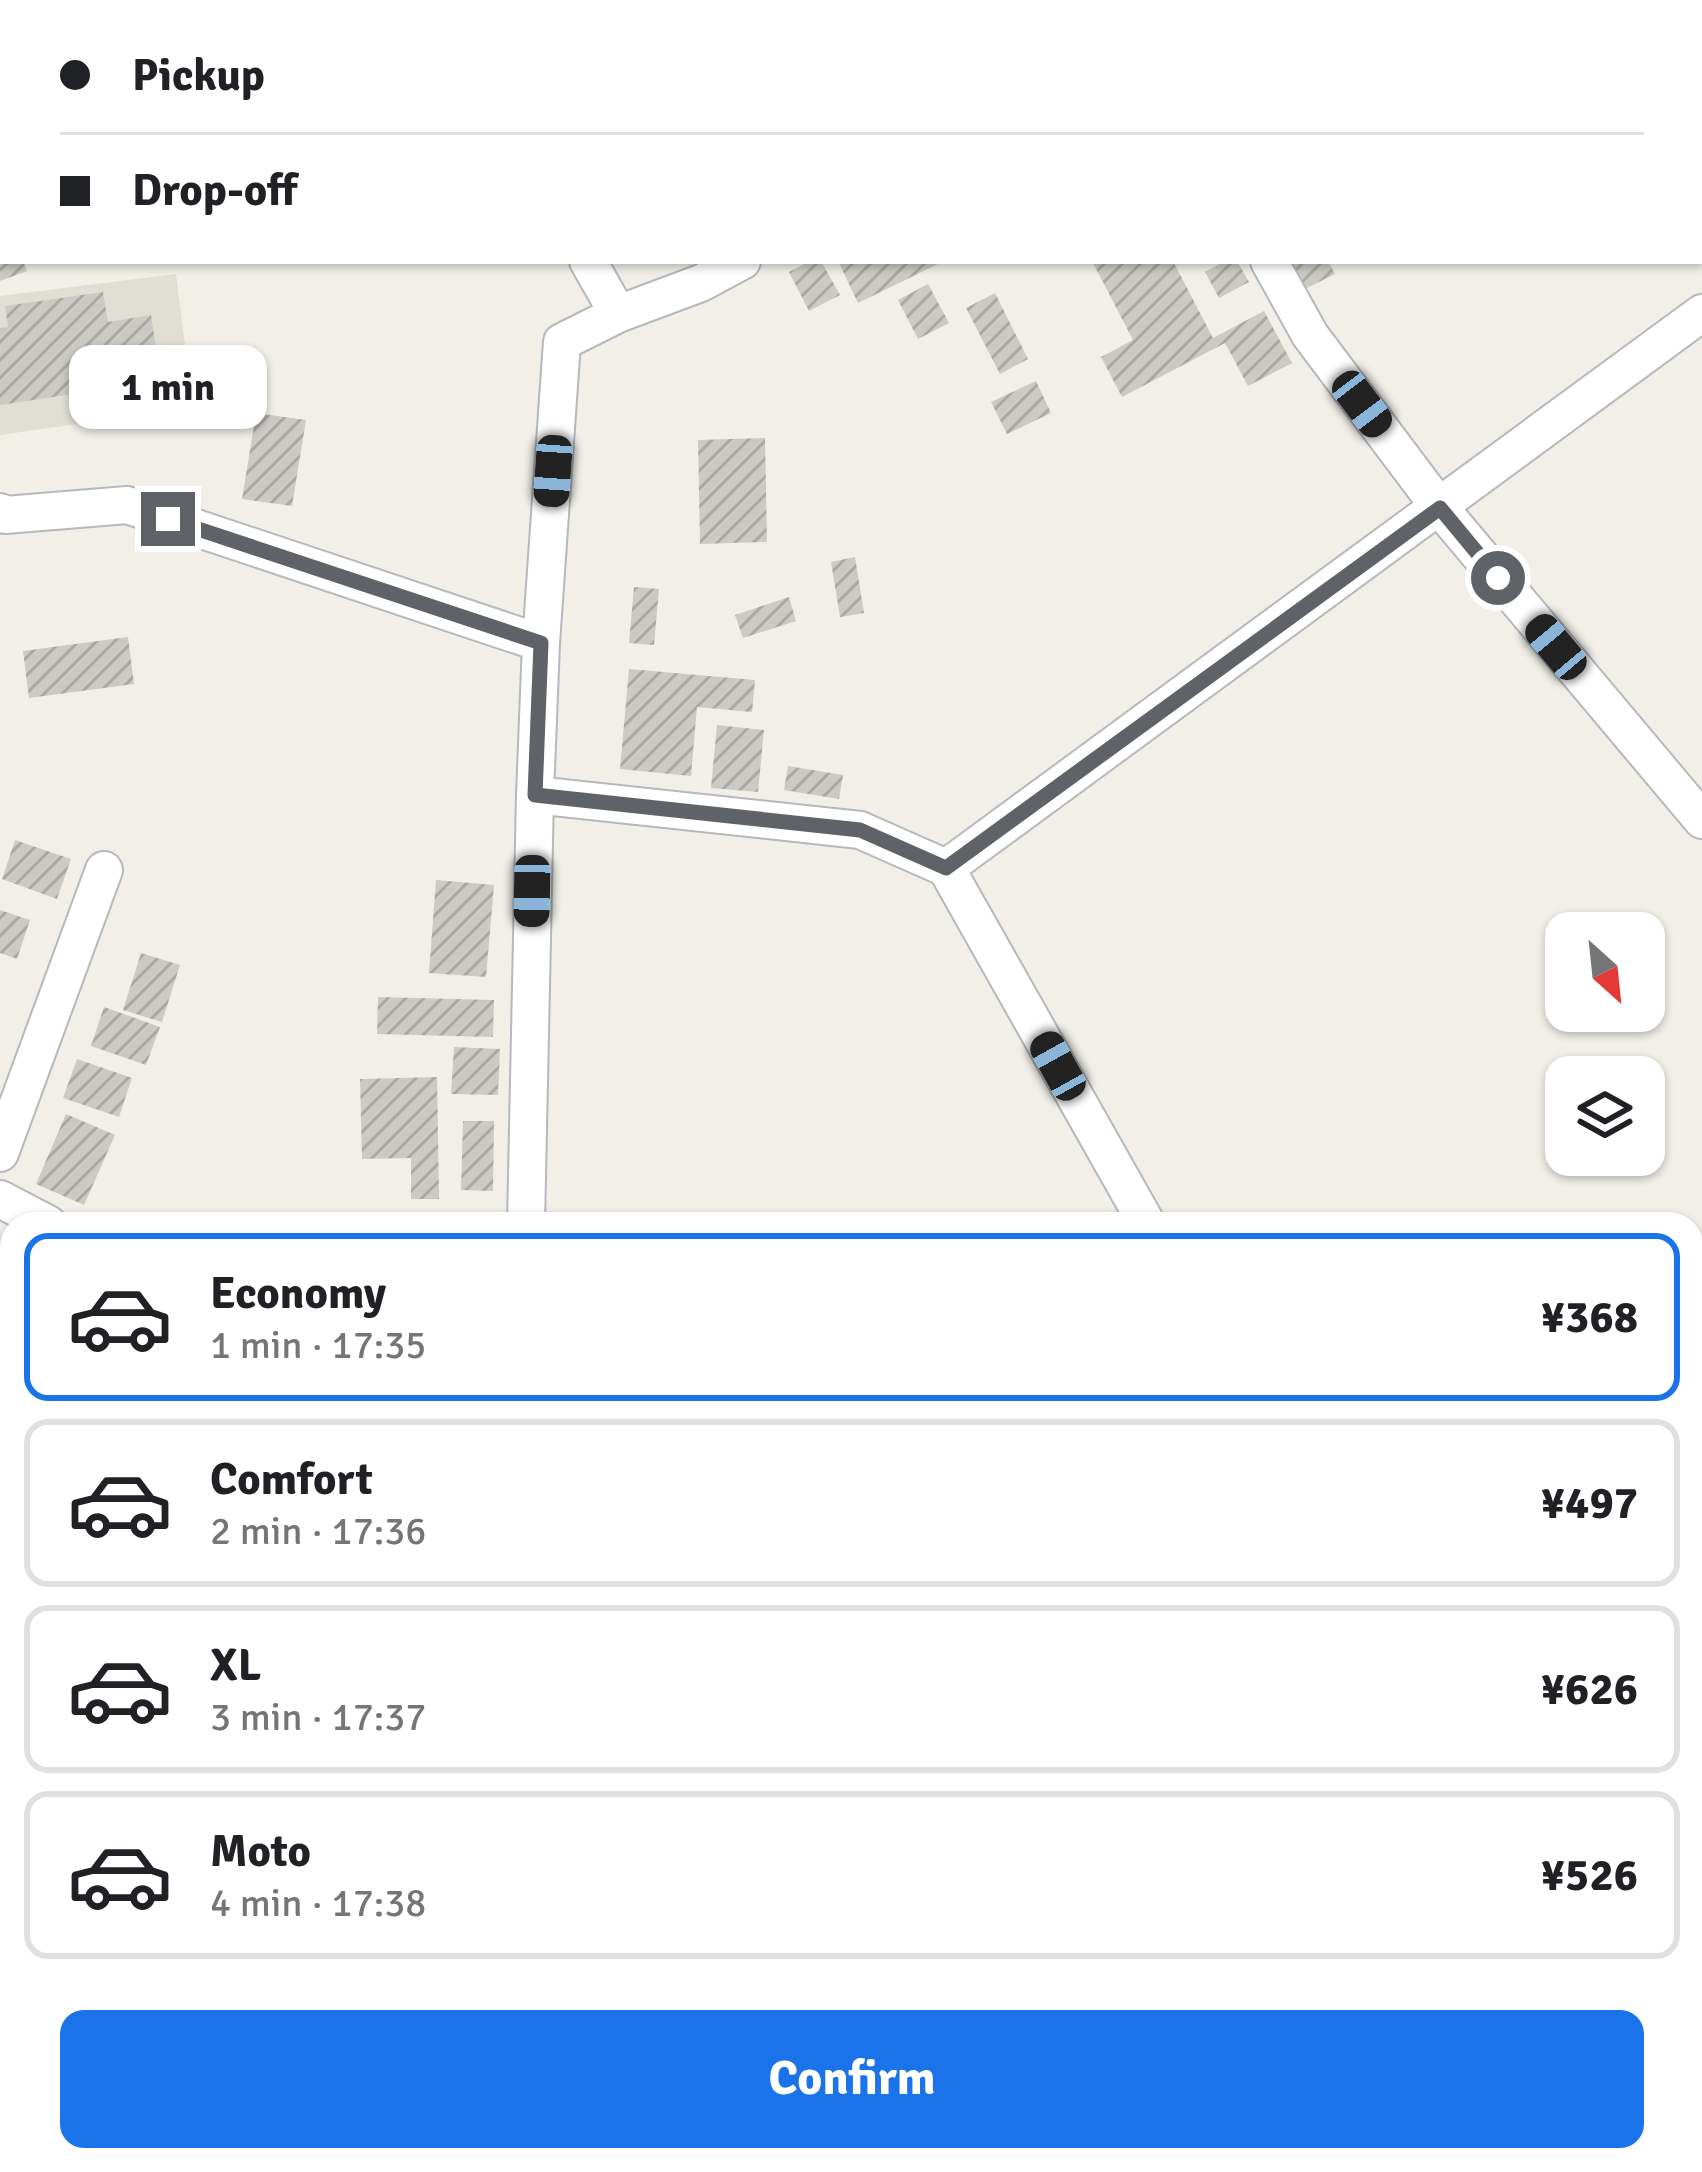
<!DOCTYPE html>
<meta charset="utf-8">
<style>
:root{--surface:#fff;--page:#f6f6f6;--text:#202124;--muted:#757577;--line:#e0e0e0;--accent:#1a73e8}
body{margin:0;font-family:Signika,sans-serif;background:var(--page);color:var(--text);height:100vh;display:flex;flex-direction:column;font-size:45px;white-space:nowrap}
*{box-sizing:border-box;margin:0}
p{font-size:39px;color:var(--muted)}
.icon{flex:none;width:66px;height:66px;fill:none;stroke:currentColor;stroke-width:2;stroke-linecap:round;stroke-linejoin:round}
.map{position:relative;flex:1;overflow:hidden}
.sheet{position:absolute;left:0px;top:1212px;width:1704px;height:960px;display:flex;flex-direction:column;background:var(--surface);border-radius:36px 36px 0 0;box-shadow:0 3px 9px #0004}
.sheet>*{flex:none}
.top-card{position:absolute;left:0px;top:0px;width:1704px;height:264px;box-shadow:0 3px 9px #0004;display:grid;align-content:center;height:264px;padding:0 60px;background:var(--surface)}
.needle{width:78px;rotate:153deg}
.buttons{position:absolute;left:1545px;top:912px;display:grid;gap:24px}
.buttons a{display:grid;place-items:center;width:120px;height:120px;border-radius:24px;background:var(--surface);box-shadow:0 3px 9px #0004;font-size:60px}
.end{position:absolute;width:54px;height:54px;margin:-27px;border:15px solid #5f6368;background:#fff;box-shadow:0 0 0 6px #fff}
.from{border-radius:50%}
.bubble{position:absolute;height:84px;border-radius:24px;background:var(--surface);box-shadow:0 3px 9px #0004;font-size:39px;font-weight:800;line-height:84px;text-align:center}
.car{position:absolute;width:36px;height:72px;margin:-36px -18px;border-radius:15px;box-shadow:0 0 9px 3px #0007;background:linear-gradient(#222 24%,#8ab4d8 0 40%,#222 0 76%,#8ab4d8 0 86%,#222 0)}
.top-card b{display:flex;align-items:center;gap:42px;height:114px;font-size:45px}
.top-card b+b{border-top:3px solid var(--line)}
.top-card i{width:30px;height:30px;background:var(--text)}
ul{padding:21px 0 0;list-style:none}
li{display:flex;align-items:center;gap:36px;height:168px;margin:0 24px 18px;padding:0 36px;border:6px solid var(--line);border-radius:24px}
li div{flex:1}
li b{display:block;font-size:45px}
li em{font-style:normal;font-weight:800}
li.active{border-color:var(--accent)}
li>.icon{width:108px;height:108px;stroke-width:1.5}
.action{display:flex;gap:24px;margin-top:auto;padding:24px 60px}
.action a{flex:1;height:138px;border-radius:24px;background:var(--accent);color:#fff;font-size:48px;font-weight:800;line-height:138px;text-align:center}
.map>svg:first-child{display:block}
.education{fill:#e1ded6}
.building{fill:url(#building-hatch)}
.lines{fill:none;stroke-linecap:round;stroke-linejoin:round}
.street-casing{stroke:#b5b8bc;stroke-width:40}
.path{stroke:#9cc7a9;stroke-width:8;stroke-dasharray:12 6;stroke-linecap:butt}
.street{stroke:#fff;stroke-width:36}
.route{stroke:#5f6368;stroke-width:15}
</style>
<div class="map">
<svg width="1702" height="2172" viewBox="0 0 1702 2172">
<defs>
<pattern id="building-hatch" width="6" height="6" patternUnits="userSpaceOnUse" patternTransform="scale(3)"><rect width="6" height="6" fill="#cccac5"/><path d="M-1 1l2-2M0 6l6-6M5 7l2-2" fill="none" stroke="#a9a8a4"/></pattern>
</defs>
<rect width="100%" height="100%" fill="#f1efe8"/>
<path class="education" d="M176 274 187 360 161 412 0 435V296Z"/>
<path class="building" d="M0 261H23L27 271 0 281Z
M810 261H821L840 295 809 311 789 272Z
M838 261H944L858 303Z
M1092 261H1173L1213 338 1264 311 1292 363 1248 386 1225 343 1122 397 1101 357 1133 340Z
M1225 261H1237L1249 282 1219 298 1205 272Z
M1296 261H1328L1335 274 1305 289 1292 263Z
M928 284 949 323 918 339 898 300Z
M103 292 108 322 151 315 157 354 121 359 126 386 0 405V328L8 327 5 306Z
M995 293 1028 359 1000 374 966 308Z
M1036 381 1051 413 1007 434 991 402Z
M256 413 306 420 292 506 242 499Z
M765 438 767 542 700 544 698 440Z
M855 557 864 613 840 617 831 562Z
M634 587 659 589 654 645 629 643Z
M789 597 796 621 743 638 735 615Z
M128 637 134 684 29 698 23 651Z
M629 669 755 680 752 712 697 707 691 776 620 769Z
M717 725 764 730 758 792 711 788Z
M788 766 843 775 839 799 784 790Z
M15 840 71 859 57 899 2 879Z
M436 880 494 885 486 977 429 973Z
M0 910 30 920 17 959 0 953Z
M141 953 180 965 162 1022 123 1010Z
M378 997 494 1000 493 1037 377 1034Z
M104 1007 160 1027 146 1065 91 1046Z
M454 1047 500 1049 498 1095 451 1094Z
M77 1059 132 1078 119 1117 63 1098Z
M437 1077 439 1199H411V1158L362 1159 360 1079Z
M66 1114 115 1135 84 1205 36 1184Z
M463 1121H494L493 1191 461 1190Z
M438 1215 491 1216V1224H438Z
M0 1343 12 1347V1481L0 1477Z"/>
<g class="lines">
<g class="street-casing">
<path id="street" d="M435 0 437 3
M1127 0 1128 3
M1302 0 1303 3
M588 261 618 314
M1269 261 1310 335 1440 508 1702 820
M0 512 5 515 127 505 541 643
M535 795 860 830 946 868 1147 1224
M946 868 1702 313
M0 1153 104 870
M0 1199 48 1224
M526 1224 535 795 541 643 562 342 618 314 701 283 742 261
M1692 1739 1702 1723
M0 1867 12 1870
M576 2172 584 2160
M1434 2172 1441 2160"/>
</g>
<path class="path" d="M248 2160 249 2172
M921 2160 928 2172"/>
<use href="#street" class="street"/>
</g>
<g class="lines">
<path class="route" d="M168 519 541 643 535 795 860 830 946 868 1440 508 1498 578"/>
</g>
</svg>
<div class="buttons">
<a><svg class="needle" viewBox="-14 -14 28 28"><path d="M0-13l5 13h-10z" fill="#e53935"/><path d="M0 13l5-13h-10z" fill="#757577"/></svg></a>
<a><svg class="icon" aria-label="layers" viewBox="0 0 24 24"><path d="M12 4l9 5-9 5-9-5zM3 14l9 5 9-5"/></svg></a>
</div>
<i class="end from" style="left:1498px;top:578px"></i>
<i class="end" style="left:168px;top:519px"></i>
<div class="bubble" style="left:69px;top:345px;width:198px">1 min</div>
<i class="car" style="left:1362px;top:404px;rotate:143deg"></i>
<i class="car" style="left:553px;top:471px;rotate:184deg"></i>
<i class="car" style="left:1556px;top:647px;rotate:320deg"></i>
<i class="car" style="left:532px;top:891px;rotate:181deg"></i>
<i class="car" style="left:1058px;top:1066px;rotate:331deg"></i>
<div class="top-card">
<b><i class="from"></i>Pickup</b>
<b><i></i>Drop-off</b>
</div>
<section class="sheet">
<ul>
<li class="active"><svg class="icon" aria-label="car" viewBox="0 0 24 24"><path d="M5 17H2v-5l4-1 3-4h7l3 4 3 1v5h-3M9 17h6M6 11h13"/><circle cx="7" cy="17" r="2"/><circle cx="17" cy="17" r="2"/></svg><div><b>Economy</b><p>1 min · 17:35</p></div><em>¥368</em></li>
<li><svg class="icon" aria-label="car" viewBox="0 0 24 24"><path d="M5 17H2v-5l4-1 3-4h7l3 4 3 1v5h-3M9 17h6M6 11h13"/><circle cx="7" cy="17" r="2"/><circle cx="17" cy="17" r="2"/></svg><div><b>Comfort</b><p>2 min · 17:36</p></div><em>¥497</em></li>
<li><svg class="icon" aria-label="car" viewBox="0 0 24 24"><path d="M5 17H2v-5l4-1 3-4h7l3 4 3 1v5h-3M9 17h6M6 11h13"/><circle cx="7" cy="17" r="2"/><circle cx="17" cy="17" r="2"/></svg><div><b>XL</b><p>3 min · 17:37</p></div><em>¥626</em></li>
<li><svg class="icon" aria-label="car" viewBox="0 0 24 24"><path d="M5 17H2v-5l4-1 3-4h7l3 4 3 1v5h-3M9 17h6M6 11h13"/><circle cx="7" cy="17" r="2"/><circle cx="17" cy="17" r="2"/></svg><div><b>Moto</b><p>4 min · 17:38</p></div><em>¥526</em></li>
</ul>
<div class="action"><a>Confirm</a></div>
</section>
</div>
